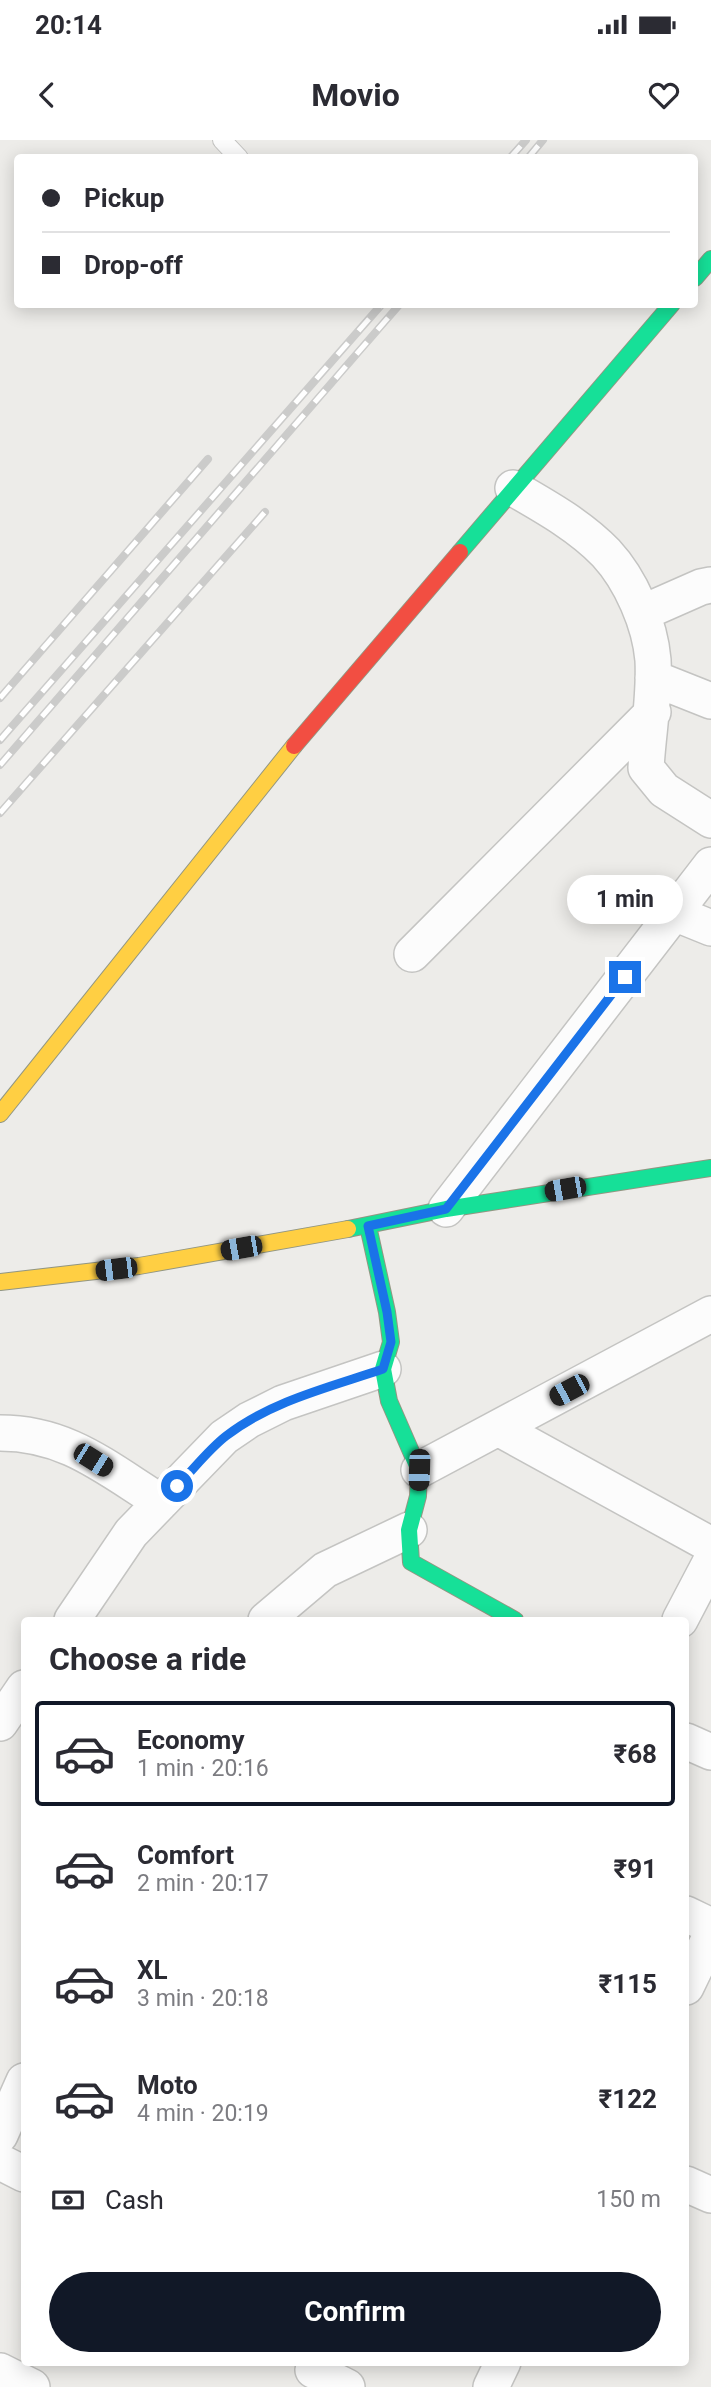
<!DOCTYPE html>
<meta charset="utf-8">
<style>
:root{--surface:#fff;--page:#f7f7f7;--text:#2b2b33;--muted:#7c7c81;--line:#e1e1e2;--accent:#111827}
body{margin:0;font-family:Roboto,sans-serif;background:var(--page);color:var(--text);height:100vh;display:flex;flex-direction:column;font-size:26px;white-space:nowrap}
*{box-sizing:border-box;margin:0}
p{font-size:23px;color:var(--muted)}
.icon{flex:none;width:38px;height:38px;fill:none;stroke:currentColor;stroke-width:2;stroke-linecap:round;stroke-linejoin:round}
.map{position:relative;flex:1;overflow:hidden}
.sheet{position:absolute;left:21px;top:1477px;width:668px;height:749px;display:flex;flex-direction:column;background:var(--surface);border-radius:7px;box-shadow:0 4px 18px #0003}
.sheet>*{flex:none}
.banner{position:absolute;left:14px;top:14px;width:684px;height:154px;border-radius:7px;box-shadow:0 4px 18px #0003;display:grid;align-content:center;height:154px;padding:0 28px;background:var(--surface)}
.end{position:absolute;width:32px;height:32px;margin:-16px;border:9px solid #1a73e8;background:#fff;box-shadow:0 0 0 4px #fff}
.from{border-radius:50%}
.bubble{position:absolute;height:49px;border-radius:24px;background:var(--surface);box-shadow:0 4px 18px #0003;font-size:23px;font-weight:700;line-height:49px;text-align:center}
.car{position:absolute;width:21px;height:42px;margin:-21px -10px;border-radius:9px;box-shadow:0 0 5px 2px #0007;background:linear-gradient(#222 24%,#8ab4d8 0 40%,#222 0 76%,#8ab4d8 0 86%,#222 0)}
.banner b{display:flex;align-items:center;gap:24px;height:66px;font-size:26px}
.banner b+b{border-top:2px solid var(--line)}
.banner i{width:18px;height:18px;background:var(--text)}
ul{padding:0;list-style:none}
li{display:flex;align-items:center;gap:21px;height:105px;margin:0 14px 10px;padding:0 14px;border:4px solid transparent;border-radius:7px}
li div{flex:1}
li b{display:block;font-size:26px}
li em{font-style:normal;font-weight:700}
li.selected{border-color:var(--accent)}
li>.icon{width:63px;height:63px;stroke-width:1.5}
h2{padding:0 28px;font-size:32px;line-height:84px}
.pay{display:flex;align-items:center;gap:18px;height:77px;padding:0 28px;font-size:26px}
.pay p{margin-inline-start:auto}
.button{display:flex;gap:14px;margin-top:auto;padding:14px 28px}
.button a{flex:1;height:80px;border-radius:42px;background:var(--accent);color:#fff;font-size:28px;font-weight:700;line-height:80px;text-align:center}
.status{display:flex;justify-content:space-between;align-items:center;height:49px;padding:0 35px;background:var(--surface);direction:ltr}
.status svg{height:19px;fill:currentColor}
header{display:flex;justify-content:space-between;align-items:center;height:91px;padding:0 28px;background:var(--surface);font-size:32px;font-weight:700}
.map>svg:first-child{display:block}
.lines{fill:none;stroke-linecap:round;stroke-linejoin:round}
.lane-casing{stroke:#c4c4c2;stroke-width:20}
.street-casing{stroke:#c4c4c2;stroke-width:38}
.fast-casing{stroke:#929682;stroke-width:18}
.slow-casing{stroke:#929682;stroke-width:18}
.jam-casing{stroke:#929682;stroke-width:18}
.lane{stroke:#fcfcfc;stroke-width:18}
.street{stroke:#fcfcfc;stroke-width:35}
.fast{stroke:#16e098;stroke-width:16}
.slow{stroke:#ffcf43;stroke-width:16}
.jam{stroke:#f24e42;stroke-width:16}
.rail-casing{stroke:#cbcbca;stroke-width:8}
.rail{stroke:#fff;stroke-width:5;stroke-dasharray:16;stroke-linecap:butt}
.route{stroke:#1a73e8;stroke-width:9}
</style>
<div class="status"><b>20:14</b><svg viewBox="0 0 49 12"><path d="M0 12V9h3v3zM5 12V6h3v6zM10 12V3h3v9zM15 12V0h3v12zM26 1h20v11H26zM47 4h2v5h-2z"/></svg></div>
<header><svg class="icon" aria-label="back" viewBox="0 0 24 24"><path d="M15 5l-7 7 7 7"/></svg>Movio<svg class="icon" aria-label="heart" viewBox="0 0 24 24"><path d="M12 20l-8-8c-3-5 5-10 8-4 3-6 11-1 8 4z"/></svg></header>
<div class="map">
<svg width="711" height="2247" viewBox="0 0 711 2247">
<rect width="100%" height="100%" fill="#edece9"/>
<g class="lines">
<g class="lane-casing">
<path id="lane" d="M222 0 239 18"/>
</g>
<g class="street-casing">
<path id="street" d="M513 348C546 367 580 386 606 413 631 440 650 484 653 520 655 557 648 592 646 628L664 650 711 680
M642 473 701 447 711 445
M653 538 711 561
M674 773 711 788
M412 814 653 572
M446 1069 711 725
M498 1288 711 1405
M0 1293C67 1293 106 1328 161 1362
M419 1330 711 1174
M72 1480 131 1393 224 1297 249 1280 283 1263 383 1229
M266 1480 325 1430 409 1390
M680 1480 711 1421
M0 1583 24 1548
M686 1601 711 1612
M686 1774 711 1786
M686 1847 711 1795
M0 1995 24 1941
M0 2022 24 2034
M686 2044 711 2055
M313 2230 347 2247
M0 2231 32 2247
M491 2247 503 2222"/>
</g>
<g class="fast-casing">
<path id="fast" d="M695 138 711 119
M460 412 672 164
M368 1086 387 1172 391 1202 383 1229 389 1261 419 1330 418 1356 409 1390 411 1422 515 1480
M348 1089 446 1069 711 1028"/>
</g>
<g class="slow-casing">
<path id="slow" d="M0 974 294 606
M0 1142 139 1126 348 1089"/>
</g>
<g class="jam-casing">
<path id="jam" d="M294 606 460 412"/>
</g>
<use href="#lane" class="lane"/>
<use href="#street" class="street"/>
<use href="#fast" class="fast"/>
<use href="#slow" class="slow"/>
<use href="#jam" class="jam"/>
<g class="rail-casing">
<path id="rail" d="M510 18 526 0
M528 18 543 0
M0 558 208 319
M0 600 382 164
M0 625 400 164
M0 673 265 372"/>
</g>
<use href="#rail" class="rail"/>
</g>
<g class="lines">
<path class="route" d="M177 1346C193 1330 208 1310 226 1296 271 1261 330 1247 383 1229L391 1202 387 1172 368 1086 446 1069 625 837"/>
</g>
</svg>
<i class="end from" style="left:177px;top:1346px"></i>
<i class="end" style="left:625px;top:837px"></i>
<div class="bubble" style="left:567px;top:735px;width:116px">1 min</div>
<i class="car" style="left:565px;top:1049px;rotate:260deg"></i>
<i class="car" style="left:241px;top:1108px;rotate:260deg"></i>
<i class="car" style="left:116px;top:1129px;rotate:263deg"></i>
<i class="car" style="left:569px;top:1250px;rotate:242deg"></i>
<i class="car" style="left:93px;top:1320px;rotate:122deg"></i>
<i class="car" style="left:419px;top:1330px;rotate:182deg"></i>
<div class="banner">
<b><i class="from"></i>Pickup</b>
<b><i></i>Drop-off</b>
</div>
<section class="sheet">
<h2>Choose a ride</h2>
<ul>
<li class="selected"><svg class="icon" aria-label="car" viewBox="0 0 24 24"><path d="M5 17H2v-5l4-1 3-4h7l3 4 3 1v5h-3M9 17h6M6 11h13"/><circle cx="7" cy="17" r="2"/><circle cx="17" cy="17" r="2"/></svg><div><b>Economy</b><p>1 min · 20:16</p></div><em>₹68</em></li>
<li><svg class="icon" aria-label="car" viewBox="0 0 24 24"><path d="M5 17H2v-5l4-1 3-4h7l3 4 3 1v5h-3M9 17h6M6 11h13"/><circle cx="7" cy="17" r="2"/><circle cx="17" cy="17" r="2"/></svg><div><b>Comfort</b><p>2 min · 20:17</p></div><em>₹91</em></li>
<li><svg class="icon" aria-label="car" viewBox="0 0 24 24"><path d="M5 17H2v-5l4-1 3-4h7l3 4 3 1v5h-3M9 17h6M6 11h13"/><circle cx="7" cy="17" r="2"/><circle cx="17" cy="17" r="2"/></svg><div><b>XL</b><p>3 min · 20:18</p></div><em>₹115</em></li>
<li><svg class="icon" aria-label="car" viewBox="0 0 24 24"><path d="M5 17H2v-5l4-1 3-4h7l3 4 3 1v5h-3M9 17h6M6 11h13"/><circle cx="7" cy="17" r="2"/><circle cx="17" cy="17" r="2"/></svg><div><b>Moto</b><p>4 min · 20:19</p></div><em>₹122</em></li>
</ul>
<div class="pay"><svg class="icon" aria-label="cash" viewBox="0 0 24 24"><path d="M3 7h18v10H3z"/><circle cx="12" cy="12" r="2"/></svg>Cash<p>150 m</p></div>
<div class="button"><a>Confirm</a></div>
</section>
</div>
